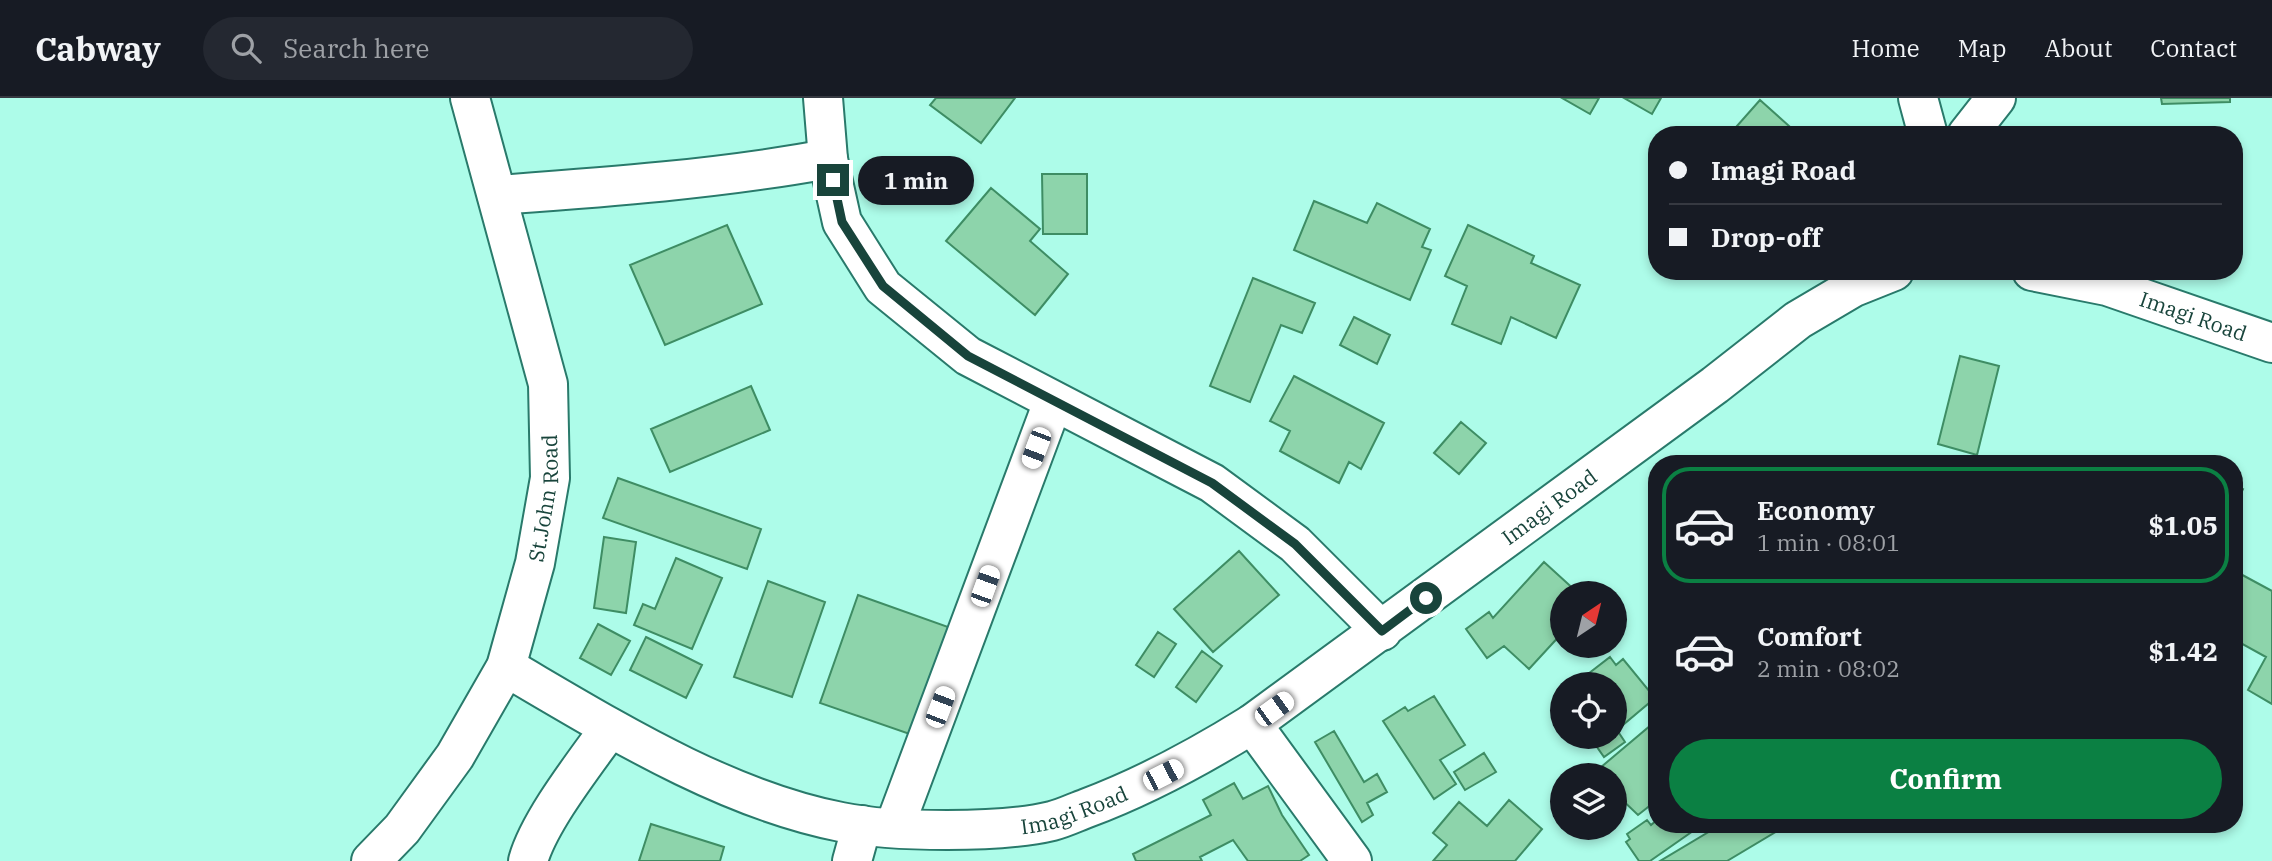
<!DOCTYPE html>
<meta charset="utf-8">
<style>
:root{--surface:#171b24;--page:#242831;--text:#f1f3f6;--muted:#9ea1a6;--line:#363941;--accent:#0b8043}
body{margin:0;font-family:"IBM Plex Serif",serif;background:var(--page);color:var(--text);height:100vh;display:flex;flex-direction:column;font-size:26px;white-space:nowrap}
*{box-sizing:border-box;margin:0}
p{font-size:23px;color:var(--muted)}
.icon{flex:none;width:38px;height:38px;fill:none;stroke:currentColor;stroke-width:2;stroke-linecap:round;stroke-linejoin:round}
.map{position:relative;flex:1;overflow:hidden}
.drawer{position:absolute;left:1648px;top:357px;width:595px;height:378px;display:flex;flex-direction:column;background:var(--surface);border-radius:28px;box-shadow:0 4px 10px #0003}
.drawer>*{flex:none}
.guide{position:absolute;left:1648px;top:28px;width:595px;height:154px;border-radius:28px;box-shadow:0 4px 10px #0003;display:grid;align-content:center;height:154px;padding:0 21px;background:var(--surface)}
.needle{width:46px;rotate:35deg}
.controls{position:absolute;left:1550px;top:483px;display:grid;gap:14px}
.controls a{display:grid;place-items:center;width:77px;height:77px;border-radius:50%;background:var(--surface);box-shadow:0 4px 10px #0003;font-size:35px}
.end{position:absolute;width:32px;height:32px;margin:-16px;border:9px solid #18443b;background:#fff;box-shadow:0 0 0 4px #fff}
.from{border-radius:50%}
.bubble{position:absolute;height:49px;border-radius:24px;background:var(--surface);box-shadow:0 4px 10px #0003;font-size:23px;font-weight:700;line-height:49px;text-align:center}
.car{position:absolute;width:21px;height:42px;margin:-21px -10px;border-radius:9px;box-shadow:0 0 5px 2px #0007;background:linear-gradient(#fff 24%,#345 0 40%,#fff 0 76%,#345 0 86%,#fff 0)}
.guide b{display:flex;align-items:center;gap:24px;height:66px;font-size:26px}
.guide b+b{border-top:2px solid var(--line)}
.guide i{width:18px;height:18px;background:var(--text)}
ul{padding:12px 0 0;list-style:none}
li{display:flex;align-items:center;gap:21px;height:116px;margin:0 14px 10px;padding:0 7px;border:4px solid transparent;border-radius:28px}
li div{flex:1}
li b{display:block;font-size:26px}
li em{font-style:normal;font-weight:700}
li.on{border-color:var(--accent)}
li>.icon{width:63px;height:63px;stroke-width:1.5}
.action{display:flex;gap:14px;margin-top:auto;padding:14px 21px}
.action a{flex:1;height:80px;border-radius:42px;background:var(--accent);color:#fff;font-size:28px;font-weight:700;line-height:80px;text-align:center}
header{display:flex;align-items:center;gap:42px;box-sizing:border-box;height:98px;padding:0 35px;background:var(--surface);border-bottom:2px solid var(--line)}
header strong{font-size:33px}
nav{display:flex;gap:38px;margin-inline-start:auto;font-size:24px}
.search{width:490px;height:63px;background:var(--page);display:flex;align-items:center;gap:18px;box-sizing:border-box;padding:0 24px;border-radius:38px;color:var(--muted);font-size:26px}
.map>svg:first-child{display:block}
.building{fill:#8dd4ab;stroke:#3e8d64;stroke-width:2}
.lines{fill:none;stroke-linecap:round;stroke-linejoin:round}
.minor-casing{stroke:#297a6b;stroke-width:42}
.tertiary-casing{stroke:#297a6b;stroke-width:42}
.minor{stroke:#fff;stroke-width:38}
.tertiary{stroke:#fff;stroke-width:38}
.route{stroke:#18443b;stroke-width:9}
.labels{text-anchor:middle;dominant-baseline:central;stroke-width:7;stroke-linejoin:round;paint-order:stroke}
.street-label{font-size:21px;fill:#18443b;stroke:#adfce9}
</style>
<header>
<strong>Cabway</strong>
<div class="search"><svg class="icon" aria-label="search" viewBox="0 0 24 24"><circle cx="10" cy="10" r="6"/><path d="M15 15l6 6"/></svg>Search here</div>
<nav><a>Home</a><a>Map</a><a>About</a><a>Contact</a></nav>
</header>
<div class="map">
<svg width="2272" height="763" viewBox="0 0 2272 763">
<rect width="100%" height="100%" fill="#adfce9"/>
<path class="building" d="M936 0H1015L981 45 930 7Z
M1562 0H1599L1590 16Z
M1624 0H1661L1652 16Z
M2161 0H2230V4L2162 6Z
M1760 2 1799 37H1729Z
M1042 76H1087V136H1043Z
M991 90 1040 131 1030 143 1068 176 1035 217 946 143Z
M1314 103 1367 125 1377 105 1430 131 1422 149 1431 152 1410 202 1294 152Z
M727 127 762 206 665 247 630 167Z
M1468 127 1534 158 1531 165 1580 187 1556 240 1511 219 1501 246 1452 226 1467 188 1445 178Z
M1253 180 1315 205 1302 235 1281 227 1250 304 1210 288Z
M1354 219 1390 237 1377 266 1340 247Z
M1960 258 1999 268 1977 357 1938 346Z
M1294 278 1384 325 1361 371 1349 364 1339 385 1280 353 1290 333 1270 323Z
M751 288 770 332 670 374 651 331Z
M1461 324 1486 345 1459 376 1434 355Z
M618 380 761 431 747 471 603 420Z
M2235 386 2243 391 2235 407Z
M604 439 636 444 626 515 594 510Z
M1239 453 1279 497 1213 554 1174 511Z
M676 460 722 480 692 551 634 527 643 506 655 511Z
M1544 464 1578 495H1563V534L1529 571 1504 548 1487 560 1466 531 1489 514 1493 520Z
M2235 473 2272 493V606L2248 592 2266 559 2235 542Z
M768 483 825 504 792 599 734 579Z
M858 497 965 535 927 642 820 605Z
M598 526 630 543 611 577 580 560Z
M1158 534 1176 546 1154 579 1136 567Z
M646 539 702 567 686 600 630 572Z
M1202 553 1222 568 1196 604 1176 589Z
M1610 559 1616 567 1623 561 1655 600 1617 632 1625 644 1604 659 1590 639H1615V586H1575Z
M1434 598 1465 647 1440 662 1456 686 1434 701 1383 623 1405 609 1408 613Z
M1657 622V702L1638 717 1615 695V677H1596L1594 675Z
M1334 633 1364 684 1377 676 1387 694 1367 705 1373 717 1362 724 1315 644Z
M1484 655 1496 674 1465 692 1454 674Z
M1234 685 1243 701 1268 688 1282 717 1309 757 1300 763H1248L1233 742 1200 759 1202 763H1136L1133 756 1211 717 1203 702Z
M1509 702 1542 731 1515 763H1433L1447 747 1433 735 1459 704 1487 728Z
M1647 722 1651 727 1657 722V726H1703L1650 763H1639L1626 744 1630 741 1627 736Z
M651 726 724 749 720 763H639Z
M1722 726H1789L1727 763H1660Z"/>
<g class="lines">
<g class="minor-casing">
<g id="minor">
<path d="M823 0 828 61 842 124 883 189 968 258 1212 385 1295 446 1382 533"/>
<path d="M1918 0 1928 37"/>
<path d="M1967 37 1996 0"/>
<path d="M497 97C608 89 718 81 828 61"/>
<path id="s1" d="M2032 173 2107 188 2272 245"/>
<path id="s2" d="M506 569C609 629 723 701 841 724 875 731 912 732 947 732 981 732 1019 731 1052 723 1064 720 1076 714 1087 710 1146 688 1199 659 1252 626L1715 287 1798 222 1854 189 1894 173"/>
<path d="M1252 626 1352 763"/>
<path d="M894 730 1053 304"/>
<path d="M528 763C539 723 585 665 610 630"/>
<path d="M852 763 862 727"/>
</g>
</g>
<g class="tertiary-casing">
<g id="tertiary">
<path id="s3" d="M371 763 402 731 455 658 506 569 535 465 550 380 548 286 470 0"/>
</g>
</g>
<use href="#minor" class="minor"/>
<use href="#tertiary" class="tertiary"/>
</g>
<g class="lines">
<path class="route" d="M833 82 842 124 883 188 968 258 1212 385 1295 446 1382 533 1426 500"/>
</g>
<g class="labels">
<g class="street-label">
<text stroke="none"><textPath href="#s1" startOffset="168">Imagi Road</textPath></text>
<text stroke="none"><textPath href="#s3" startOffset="411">St.John Road</textPath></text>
<text stroke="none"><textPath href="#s2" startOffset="1174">Imagi Road</textPath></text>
<text stroke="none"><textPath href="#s2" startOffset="607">Imagi Road</textPath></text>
</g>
</g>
</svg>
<div class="controls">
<a><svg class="needle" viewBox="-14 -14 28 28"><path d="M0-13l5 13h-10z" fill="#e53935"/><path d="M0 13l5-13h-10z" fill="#9ea1a6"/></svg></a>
<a><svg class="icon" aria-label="locate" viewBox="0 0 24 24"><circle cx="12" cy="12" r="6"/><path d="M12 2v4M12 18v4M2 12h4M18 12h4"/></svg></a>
<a><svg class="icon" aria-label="layers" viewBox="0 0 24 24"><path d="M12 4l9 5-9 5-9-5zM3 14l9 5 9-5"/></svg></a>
</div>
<i class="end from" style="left:1426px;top:500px"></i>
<i class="end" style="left:833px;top:82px"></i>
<div class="bubble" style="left:858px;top:58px;width:116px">1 min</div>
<i class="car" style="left:1036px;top:350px;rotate:201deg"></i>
<i class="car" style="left:985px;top:488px;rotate:20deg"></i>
<i class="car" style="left:940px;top:609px;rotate:21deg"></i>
<i class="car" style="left:1274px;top:611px;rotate:54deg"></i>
<i class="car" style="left:1163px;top:677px;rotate:63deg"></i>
<div class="guide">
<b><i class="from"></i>Imagi Road</b>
<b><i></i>Drop-off</b>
</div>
<section class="drawer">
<ul>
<li class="on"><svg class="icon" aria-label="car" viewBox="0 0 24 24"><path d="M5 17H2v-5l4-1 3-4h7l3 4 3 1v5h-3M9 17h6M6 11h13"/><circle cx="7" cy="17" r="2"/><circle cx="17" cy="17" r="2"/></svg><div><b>Economy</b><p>1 min · 08:01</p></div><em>$1.05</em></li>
<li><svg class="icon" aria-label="car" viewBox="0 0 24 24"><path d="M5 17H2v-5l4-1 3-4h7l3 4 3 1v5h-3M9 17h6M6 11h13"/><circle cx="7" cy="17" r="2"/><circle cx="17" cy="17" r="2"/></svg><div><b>Comfort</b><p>2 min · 08:02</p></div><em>$1.42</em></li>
</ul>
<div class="action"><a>Confirm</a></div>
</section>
</div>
